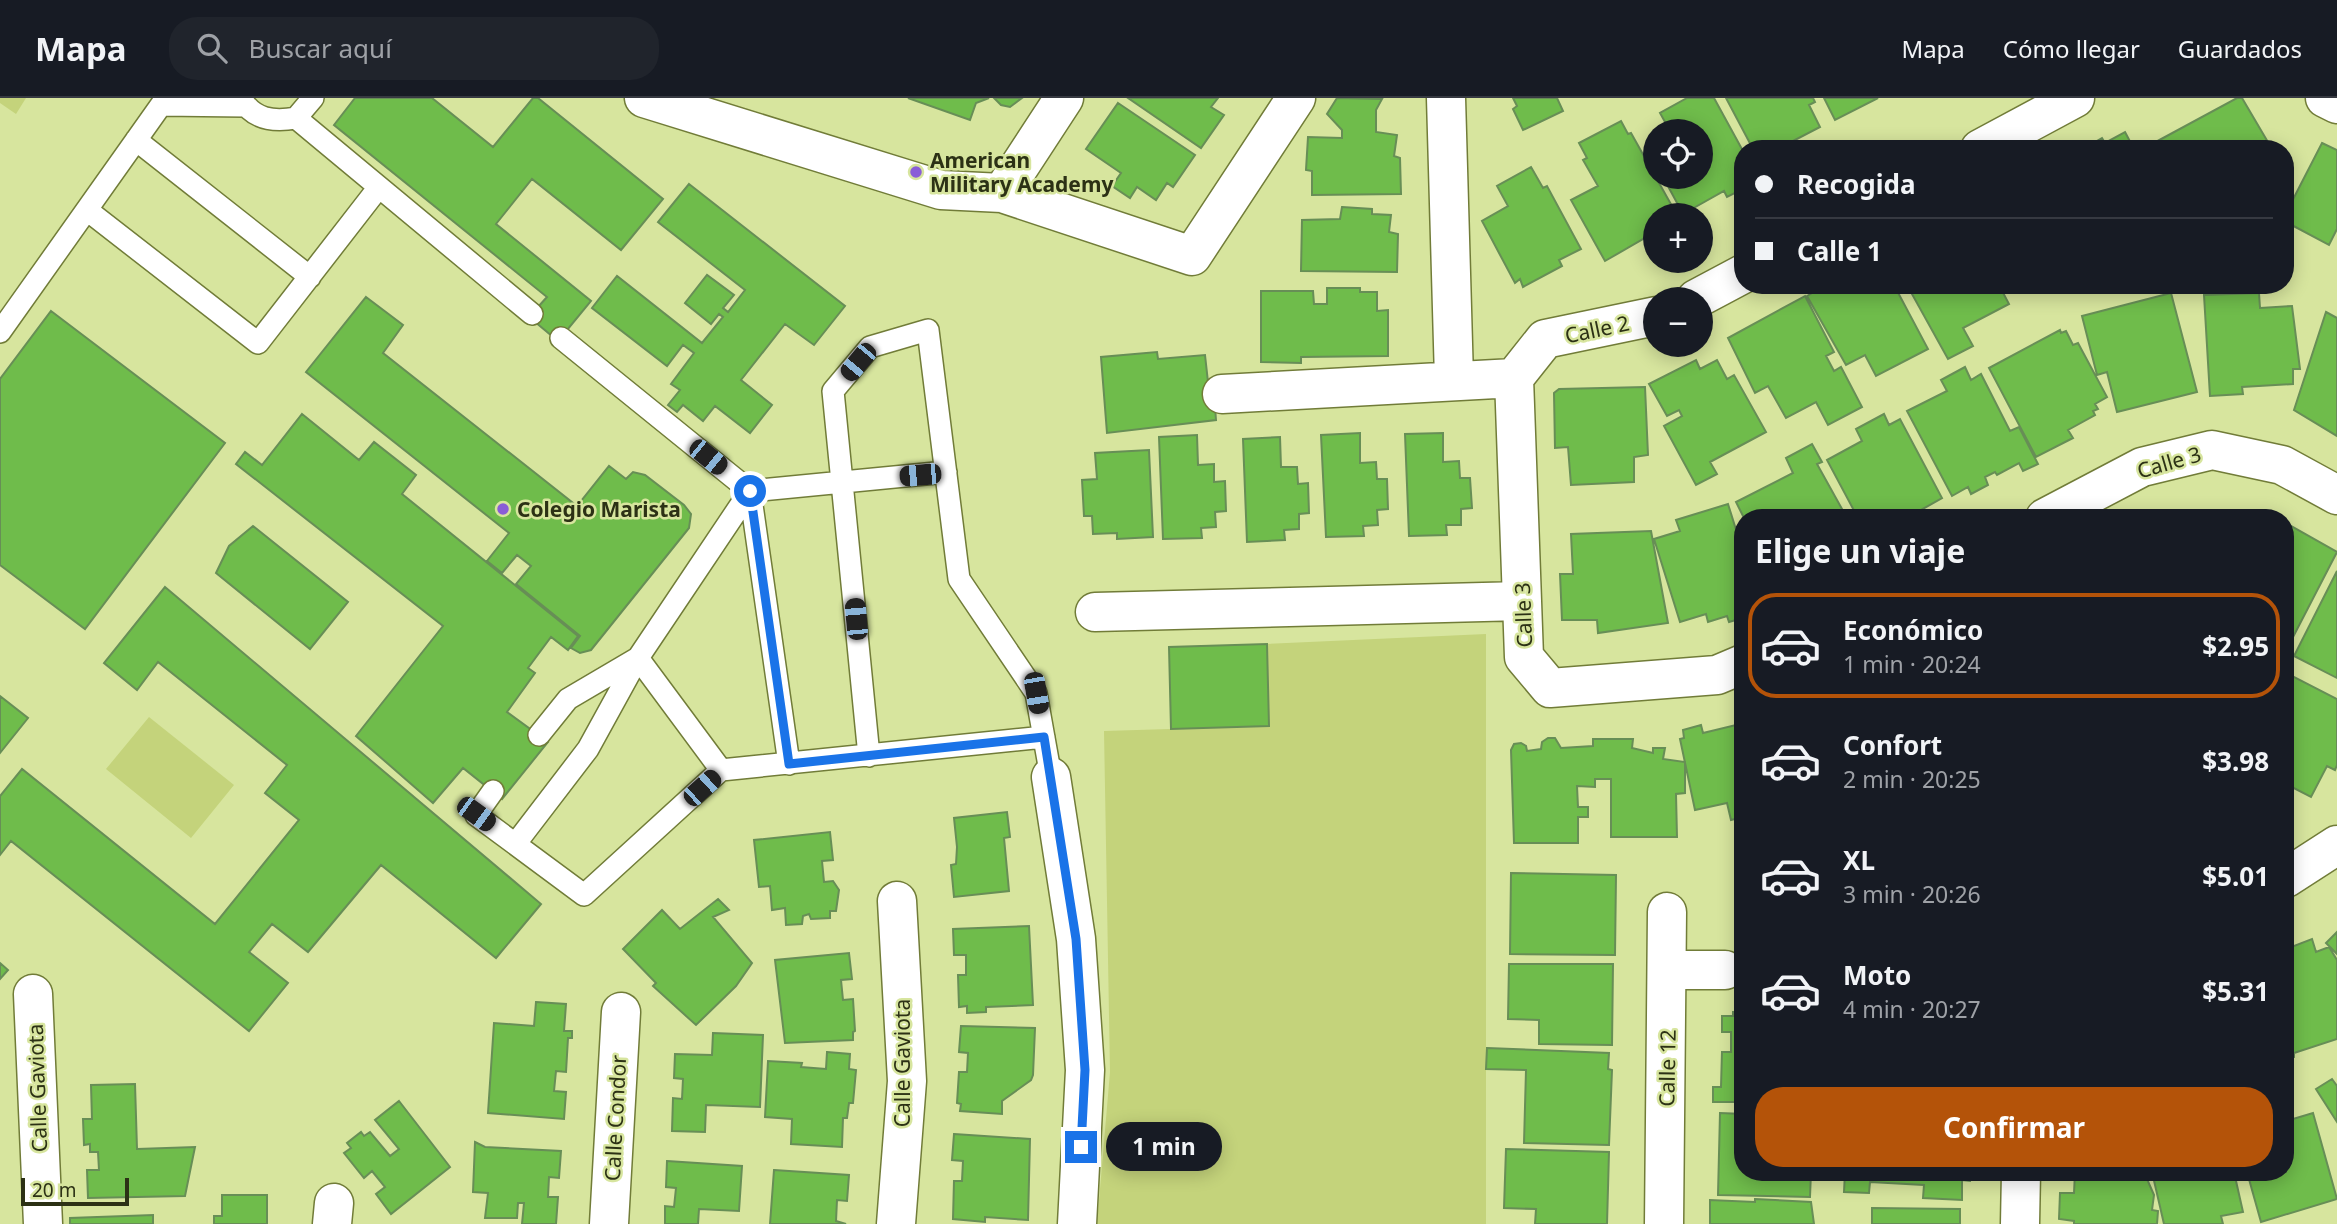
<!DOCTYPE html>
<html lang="es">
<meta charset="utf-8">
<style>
:root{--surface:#171b24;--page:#20242c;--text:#f1f3f6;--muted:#9ea1a6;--line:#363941;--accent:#b45309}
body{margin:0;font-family:"Noto Sans",sans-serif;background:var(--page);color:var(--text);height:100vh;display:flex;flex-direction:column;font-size:26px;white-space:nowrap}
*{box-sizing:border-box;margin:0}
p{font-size:23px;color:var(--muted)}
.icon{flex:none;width:38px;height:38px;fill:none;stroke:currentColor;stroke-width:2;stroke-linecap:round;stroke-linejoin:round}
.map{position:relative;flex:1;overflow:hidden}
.panel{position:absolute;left:1734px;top:411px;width:560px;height:672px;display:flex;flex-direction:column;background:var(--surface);border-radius:28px;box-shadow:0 4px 18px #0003}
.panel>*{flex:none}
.hud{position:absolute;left:1734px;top:42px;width:560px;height:154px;border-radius:28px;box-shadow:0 4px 18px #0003;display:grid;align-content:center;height:154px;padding:0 21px;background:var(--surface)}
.fabs{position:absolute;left:1643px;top:21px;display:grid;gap:14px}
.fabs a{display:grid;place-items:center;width:70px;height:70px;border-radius:50%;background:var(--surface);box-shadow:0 4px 18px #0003;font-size:35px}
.scale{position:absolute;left:21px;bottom:18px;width:108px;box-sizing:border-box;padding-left:7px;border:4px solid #2c3115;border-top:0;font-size:19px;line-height:24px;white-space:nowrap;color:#2c3115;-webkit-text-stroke:5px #d7e59e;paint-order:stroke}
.end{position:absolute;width:32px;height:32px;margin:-16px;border:9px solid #1a73e8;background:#fff;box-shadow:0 0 0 4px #fff}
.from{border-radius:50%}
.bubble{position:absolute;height:49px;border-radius:24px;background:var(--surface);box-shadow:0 4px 18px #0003;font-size:23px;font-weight:700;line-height:49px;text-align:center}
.car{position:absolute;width:21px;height:42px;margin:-21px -10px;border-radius:9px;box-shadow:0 0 5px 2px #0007;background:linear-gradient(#222 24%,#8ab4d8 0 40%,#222 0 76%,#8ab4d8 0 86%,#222 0)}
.hud b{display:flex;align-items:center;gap:24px;height:66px;font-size:26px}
.hud b+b{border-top:2px solid var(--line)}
.hud i{width:18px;height:18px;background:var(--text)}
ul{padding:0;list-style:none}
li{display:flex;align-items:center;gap:21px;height:105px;margin:0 14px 10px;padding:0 7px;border:4px solid transparent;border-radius:28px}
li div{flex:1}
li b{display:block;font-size:26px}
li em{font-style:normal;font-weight:700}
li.active{border-color:var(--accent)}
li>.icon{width:63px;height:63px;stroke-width:1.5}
h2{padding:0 21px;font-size:32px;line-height:84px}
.action{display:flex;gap:14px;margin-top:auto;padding:14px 21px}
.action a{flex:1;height:80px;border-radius:28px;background:var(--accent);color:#fff;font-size:28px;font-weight:700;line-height:80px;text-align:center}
header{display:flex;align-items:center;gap:42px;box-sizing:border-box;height:98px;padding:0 35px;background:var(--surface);border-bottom:2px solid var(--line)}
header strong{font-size:33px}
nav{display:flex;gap:38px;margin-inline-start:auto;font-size:24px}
.search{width:490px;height:63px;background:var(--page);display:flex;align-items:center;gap:18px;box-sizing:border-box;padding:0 24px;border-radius:28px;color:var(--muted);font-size:26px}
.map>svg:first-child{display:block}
.green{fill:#c4d37b}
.building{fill:#6fbc4b;stroke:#678e56;stroke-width:2}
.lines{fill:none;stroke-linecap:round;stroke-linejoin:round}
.service-casing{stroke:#717c38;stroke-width:24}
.minor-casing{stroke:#717c38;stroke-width:41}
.service{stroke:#fff;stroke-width:21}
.minor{stroke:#fff;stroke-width:38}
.route{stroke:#1a73e8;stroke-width:9}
.poi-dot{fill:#895dd7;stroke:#d7e59e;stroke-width:2.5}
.labels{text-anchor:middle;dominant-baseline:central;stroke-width:5;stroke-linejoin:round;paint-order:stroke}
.poi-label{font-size:21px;font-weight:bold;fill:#2c3115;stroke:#d7e59e;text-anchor:start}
.street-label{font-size:21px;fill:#2c3115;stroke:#d7e59e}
</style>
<header>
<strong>Mapa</strong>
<div class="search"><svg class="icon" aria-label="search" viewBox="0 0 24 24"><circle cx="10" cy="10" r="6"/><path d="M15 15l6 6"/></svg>Buscar aquí</div>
<nav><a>Mapa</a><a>Cómo llegar</a><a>Guardados</a></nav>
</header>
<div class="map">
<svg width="2337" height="1126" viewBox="0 0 2337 1126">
<rect width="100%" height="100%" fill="#d7e59e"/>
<path class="green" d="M0 0H26L16 16 0 5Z
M1486 536V1126H1097L1110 974 1104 633 1269 628 1267 546Z
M149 619 234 687 191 740 106 671Z"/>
<path class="building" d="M355 0H432L493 49 533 0H538L663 101 621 152 532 81 496 126 591 203 558 243 529 219 547 199 334 27Z
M908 0H989L976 5 970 22Z
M1022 0 1010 9 1001 7 994 0Z
M1128 0H1218L1211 9 1224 17 1201 50Z
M1337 0 1382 1 1376 12V34L1397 37 1394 58 1400 60 1401 96 1312 97V73L1306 72 1308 39 1342 40V32L1327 16Z
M1513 0H1557L1563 13 1523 32 1513 11 1517 8Z
M1687 0H1714L1743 53V91L1727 99 1724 93 1683 116 1663 79H1701V33H1670L1660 15Z
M1726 0H1813L1815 4 1809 7 1820 29 1791 44 1794 51H1753Z
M1824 0H1878L1835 22Z
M2237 0H2242L2272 51H2155L2152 46Z
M1118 5 1195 57 1173 89 1167 85 1156 102 1137 89 1130 100 1112 88 1121 75 1086 51Z
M1621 23 1628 36 1631 35 1677 117H1656V140L1647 144 1645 140 1605 163 1571 102 1598 88 1583 62 1587 60 1579 45Z
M2125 34 2134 51H2083L2102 40 2105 45Z
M2322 45 2337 52V131L2329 147 2286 124V115Z
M1531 69 1543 90 1547 88 1581 151 1559 162 1562 168 1523 189 1520 181 1515 185 1482 123 1508 108 1497 88Z
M689 86 845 208 814 247 785 226 741 282 772 307 750 335 715 308 703 323 683 307 677 314 668 307 680 292 671 286 694 255 683 247 667 268 592 210 617 178 702 245 723 219 719 216 711 226 685 205 707 177 734 197 723 210 728 214 745 192 658 124Z
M1342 109 1372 111V116L1391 117 1389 134 1398 136 1397 174 1301 173 1302 122 1340 121Z
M1826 187H1894L1928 251 1876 278 1865 257 1846 267 1807 198Z
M1907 187H1999L2009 206 1963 230 1973 248 1948 261Z
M1327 190H1360V194H1377V213L1388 212V258L1301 259V265L1261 264V193H1313L1314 206H1327Z
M2171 195 2197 294 2117 314 2107 274 2097 277 2082 218Z
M2259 195 2260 210 2292 208 2300 271H2293V286L2242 289 2243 296 2210 298 2204 197Z
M1805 198 1834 254 1826 258 1834 273 1841 269 1862 309 1828 327 1816 304 1786 320 1768 288 1755 295 1728 240Z
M366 199 403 227 383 255 577 408 609 368 626 381 633 374 645 377 684 407 691 416 689 430 591 552 580 555 571 550 580 538 516 486 531 468 517 457 502 475 487 463 509 435 306 274Z
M51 213 225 345 85 531 0 467V281Z
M2326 214 2337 220V338L2294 312Z
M2060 232 2061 235 2066 233 2073 247 2078 245 2107 299 2095 306 2098 311 2093 313 2095 317 2068 332 2073 340 2036 359 1989 270Z
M1157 254 1158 261 1205 257 1208 284H1213L1216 322 1107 335 1101 259Z
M1696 262 1700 271 1717 262 1727 281 1734 277 1766 334 1710 364 1717 376 1696 387 1664 328 1682 318 1679 312 1667 318 1649 286Z
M1965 269 1971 282 1981 276 2010 333 2019 329 2038 366 2023 373 2019 365 1997 377 1995 374 1985 379 1988 387 1971 396 1968 389 1952 398 1907 313 1947 293 1941 282Z
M1645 289 1648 357 1634 359V384L1571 387 1568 349 1555 350 1554 295 1559 291Z
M302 316 359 362 374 344 416 377 402 396 578 538 568 552 551 539 528 570 535 575 507 614 548 644 502 701 463 670 433 705 356 638 443 528 236 366 245 354 262 367Z
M1884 316 1889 327 1900 321 1942 400 1921 412 1923 416 1916 420H1858L1827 362 1862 343 1856 331Z
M1360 335V365L1376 364 1377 381H1387L1388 411 1377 412 1378 427 1363 428 1364 438 1326 439 1321 337Z
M1443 335V364L1459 363 1460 380H1470L1472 410 1461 411V427H1446L1447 437 1409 438 1405 336Z
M1197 337 1198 367 1214 366V384L1225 383 1226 413 1215 414 1216 429 1201 430 1202 440 1163 441 1159 339Z
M1280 339 1281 369H1297L1298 386 1308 385 1309 415 1299 416V431L1284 432 1285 442 1247 444 1243 341Z
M1812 346 1822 364 1817 366 1847 420H1744L1736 404 1793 375 1786 360Z
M1149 352 1153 439 1117 441V435L1093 436 1092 418H1084L1082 382 1097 381 1095 355Z
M1728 406 1743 454V520L1729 524 1727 518 1708 524 1706 516 1680 524 1654 441 1680 433 1676 422Z
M2286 425 2337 454 2290 545 2286 543Z
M253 428 348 504 310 551 216 475 229 448Z
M1651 433 1668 525 1598 535 1597 522H1562L1560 476H1573L1571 436Z
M2337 473V580L2294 558Z
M165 489 541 806 496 860 381 767 308 854 272 826 249 854 288 885 249 933 11 743 0 757V698L22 671 215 826 299 722 265 695 287 667 158 564 137 592 104 565Z
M1267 546 1269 628 1171 631 1169 549Z
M2286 575 2337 601V667L2335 672 2327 668 2311 699 2286 686Z
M0 598 28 620 0 655Z
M1740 626 1743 628V719L1731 722 1727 705 1695 712 1680 641 1684 640 1683 632 1701 627 1703 635Z
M1548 640H1555L1561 650 1593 648V641H1633L1632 650 1653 655V650H1665L1663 661 1685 664V695L1676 696 1677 739H1611V681H1595V689L1577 688 1578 709H1588V719H1578V745H1514L1511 652 1514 646 1521 645 1526 648 1527 653 1541 651 1542 644Z
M1007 714 1010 739 1004 740 1009 793 954 799 951 767 956 766 957 749 954 720Z
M830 734 833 762 822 763 824 784 833 783 839 792 836 813H830V820L811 821 809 816 803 818 802 826 786 827 785 810 772 812 770 788 759 789 754 742Z
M1511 775 1616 777 1615 857 1510 856Z
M718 801 729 812 713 819 752 865 736 888 696 927 653 888 656 885 623 851 662 812 680 831Z
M1029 828 1033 907 986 909V914L967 915V908L959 909 958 877H966V857H954L953 831Z
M2337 834V856L2326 845Z
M2312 841 2316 854 2329 849 2337 862V941L2294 955V959L2286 962V851Z
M849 855 852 881 841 882 843 902 853 901 855 933 853 934V942L785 945 775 862Z
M0 865 8 872 0 881Z
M1509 866H1613L1612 947 1539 946V922L1508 921Z
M536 904 566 906 564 933H572V940H568L566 974 556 973 554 993 566 994 564 1021 488 1015 494 925 534 928Z
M1733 914H1743V1004H1713V989H1721L1722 954H1731V934H1722V918H1733Z
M961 928 1035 930 1033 977 1031 982 1002 1003V1016L960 1013 961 1006 957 1005 959 974H967L968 955 959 954Z
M713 935 763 937 760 1009 706 1007 705 1034 672 1033 673 1000 682 1001 683 981 674 980 675 956 712 957Z
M1487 950 1609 955 1608 971 1612 972 1609 1047 1524 1045 1526 972 1486 971Z
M827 954 850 956 849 971 856 972 853 1005H849L847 1020H843L842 1049 791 1046 792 1021 765 1019 768 963 802 965 801 969 826 971Z
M2332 981 2337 988V1024L2316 991Z
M135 986 137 1051 195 1049 185 1098 88 1100 87 1072H99L98 1054H90V1046L84 1047 83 1021H92L91 987Z
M399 1003 450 1069 391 1116 376 1096 385 1089 372 1073 364 1080 344 1055 351 1050 347 1045 361 1034 364 1038 370 1034 390 1058 399 1051 375 1022Z
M1720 1015 1743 1016V1074H1811L1810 1099 1718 1097Z
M2313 1015 2337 1101 2261 1124 2247 1074H2286V1023Z
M954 1036 1030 1041 1028 1122 985 1119V1124L953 1121 954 1083H962L963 1063 952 1062Z
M475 1044 485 1049 561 1053 559 1080 549 1079 548 1099H558L556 1126H522L524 1105H518L517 1120H485L488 1095 473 1094Z
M1506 1051 1609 1054 1607 1126H1535L1536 1111 1504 1110Z
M667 1063 742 1068 739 1113 699 1111 698 1126H665V1108L674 1109 676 1090 666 1089Z
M774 1072 849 1077 847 1103 837 1102 836 1123 846 1126H770Z
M1845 1074H1971L1970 1083 1962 1082V1102L1923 1100 1924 1087 1870 1084 1869 1095 1844 1094Z
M2075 1074H2130L2129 1080 2147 1081 2154 1097 2152 1112 2158 1113 2157 1126H2074V1123L2059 1121 2060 1095H2074Z
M2152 1074H2234L2243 1114 2221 1118 2223 1126H2164Z
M222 1097H267V1126H214V1118H222Z
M1755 1101 1811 1104 1814 1126H1710V1102L1755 1104Z
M1872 1110 1960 1111V1126H1872Z
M153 1117V1126H70V1120Z"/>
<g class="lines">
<g class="service-casing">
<path id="service" d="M241 0C253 22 274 24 296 20L313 0
M296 20 532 216
M136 42 310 179
M87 112 258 245 379 89
M0 234 161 7 245 8
M561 240 750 393 789 666
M750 393 946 374
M638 560 721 672
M539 637 568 601 636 561
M869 658 833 293 870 249 928 232 959 481 1036 595 1051 679
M493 693 476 717 584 797 721 672 1044 639
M516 745 588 651 638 560 750 393"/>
</g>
<g class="minor-casing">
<path id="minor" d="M644 0 941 92 1002 95 1064 0
M1446 0 1454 281
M2325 0 2337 6
M1980 51 2075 0
M1002 95 1192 158 1296 0
M1696 201 1743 176
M1514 280 1524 559 1550 590 1717 577 1743 566
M1514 280 1545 241 1656 218
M1222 296 1514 280
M2045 420 2142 369 2212 352 2282 367 2337 397
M1095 514 1522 503
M1051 679 1076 841 1085 972 1077 1126
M2286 780 2337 747
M1668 872H1725
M33 896 43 1126
M332 1126 334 1105
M609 1126 621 914
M896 1126 907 983 897 803
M1664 1126 1667 814
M2020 1126 2021 1074"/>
</g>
<use href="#service" class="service"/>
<use href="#minor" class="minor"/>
</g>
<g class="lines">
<path class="route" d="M750 393 789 666 1044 639 1076 841 1085 972 1081 1049"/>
</g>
<g class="poi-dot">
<circle cx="916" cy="74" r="7"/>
<circle cx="503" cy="411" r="7"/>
</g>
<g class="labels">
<g class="poi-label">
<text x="930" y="62">American<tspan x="930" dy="24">Military Academy</tspan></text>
<text x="517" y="411">Colegio Marista</text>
</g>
<g class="street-label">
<text transform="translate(1597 231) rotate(-12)">Calle 2</text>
<text transform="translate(2169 364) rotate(-16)">Calle 3</text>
<text transform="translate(1523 517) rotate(-92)">Calle 3</text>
<text transform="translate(902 965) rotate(-90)">Calle Gaviota</text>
<text transform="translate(1667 970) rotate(-89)">Calle 12</text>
<text transform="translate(37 990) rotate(-92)">Calle Gaviota</text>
<text transform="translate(615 1020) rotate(-87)">Calle Condor</text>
</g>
</g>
</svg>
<div class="fabs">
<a><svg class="icon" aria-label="locate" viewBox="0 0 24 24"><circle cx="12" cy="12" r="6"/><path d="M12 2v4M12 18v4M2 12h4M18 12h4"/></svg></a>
<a>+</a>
<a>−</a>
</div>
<div class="scale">20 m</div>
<i class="end from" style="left:750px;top:393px"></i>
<i class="end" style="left:1081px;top:1049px"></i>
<div class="bubble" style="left:1106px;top:1024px;width:116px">1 min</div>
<i class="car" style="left:858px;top:264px;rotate:220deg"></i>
<i class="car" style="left:708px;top:359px;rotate:129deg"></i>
<i class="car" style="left:920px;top:377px;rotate:265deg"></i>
<i class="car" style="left:856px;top:521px;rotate:355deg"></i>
<i class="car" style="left:1036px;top:595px;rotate:170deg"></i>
<i class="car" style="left:702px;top:690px;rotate:48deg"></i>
<i class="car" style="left:476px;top:716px;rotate:126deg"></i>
<div class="hud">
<b><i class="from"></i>Recogida</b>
<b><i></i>Calle 1</b>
</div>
<section class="panel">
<h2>Elige un viaje</h2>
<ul>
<li class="active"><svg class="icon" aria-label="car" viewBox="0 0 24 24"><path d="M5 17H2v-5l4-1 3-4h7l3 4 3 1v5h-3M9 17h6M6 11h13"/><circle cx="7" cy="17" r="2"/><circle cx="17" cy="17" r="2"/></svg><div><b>Económico</b><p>1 min · 20:24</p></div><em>$2.95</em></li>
<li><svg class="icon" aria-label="car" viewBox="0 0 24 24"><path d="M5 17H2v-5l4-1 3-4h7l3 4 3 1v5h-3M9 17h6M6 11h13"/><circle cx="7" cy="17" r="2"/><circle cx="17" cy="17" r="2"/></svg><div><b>Confort</b><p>2 min · 20:25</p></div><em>$3.98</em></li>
<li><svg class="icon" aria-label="car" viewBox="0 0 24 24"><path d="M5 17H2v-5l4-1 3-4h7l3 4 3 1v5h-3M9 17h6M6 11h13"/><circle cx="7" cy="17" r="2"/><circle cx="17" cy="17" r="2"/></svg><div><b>XL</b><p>3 min · 20:26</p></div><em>$5.01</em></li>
<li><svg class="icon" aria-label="car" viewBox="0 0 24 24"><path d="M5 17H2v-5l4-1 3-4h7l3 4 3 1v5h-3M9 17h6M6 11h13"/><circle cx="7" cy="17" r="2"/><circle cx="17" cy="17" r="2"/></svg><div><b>Moto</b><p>4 min · 20:27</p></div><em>$5.31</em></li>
</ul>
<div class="action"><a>Confirmar</a></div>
</section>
</div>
